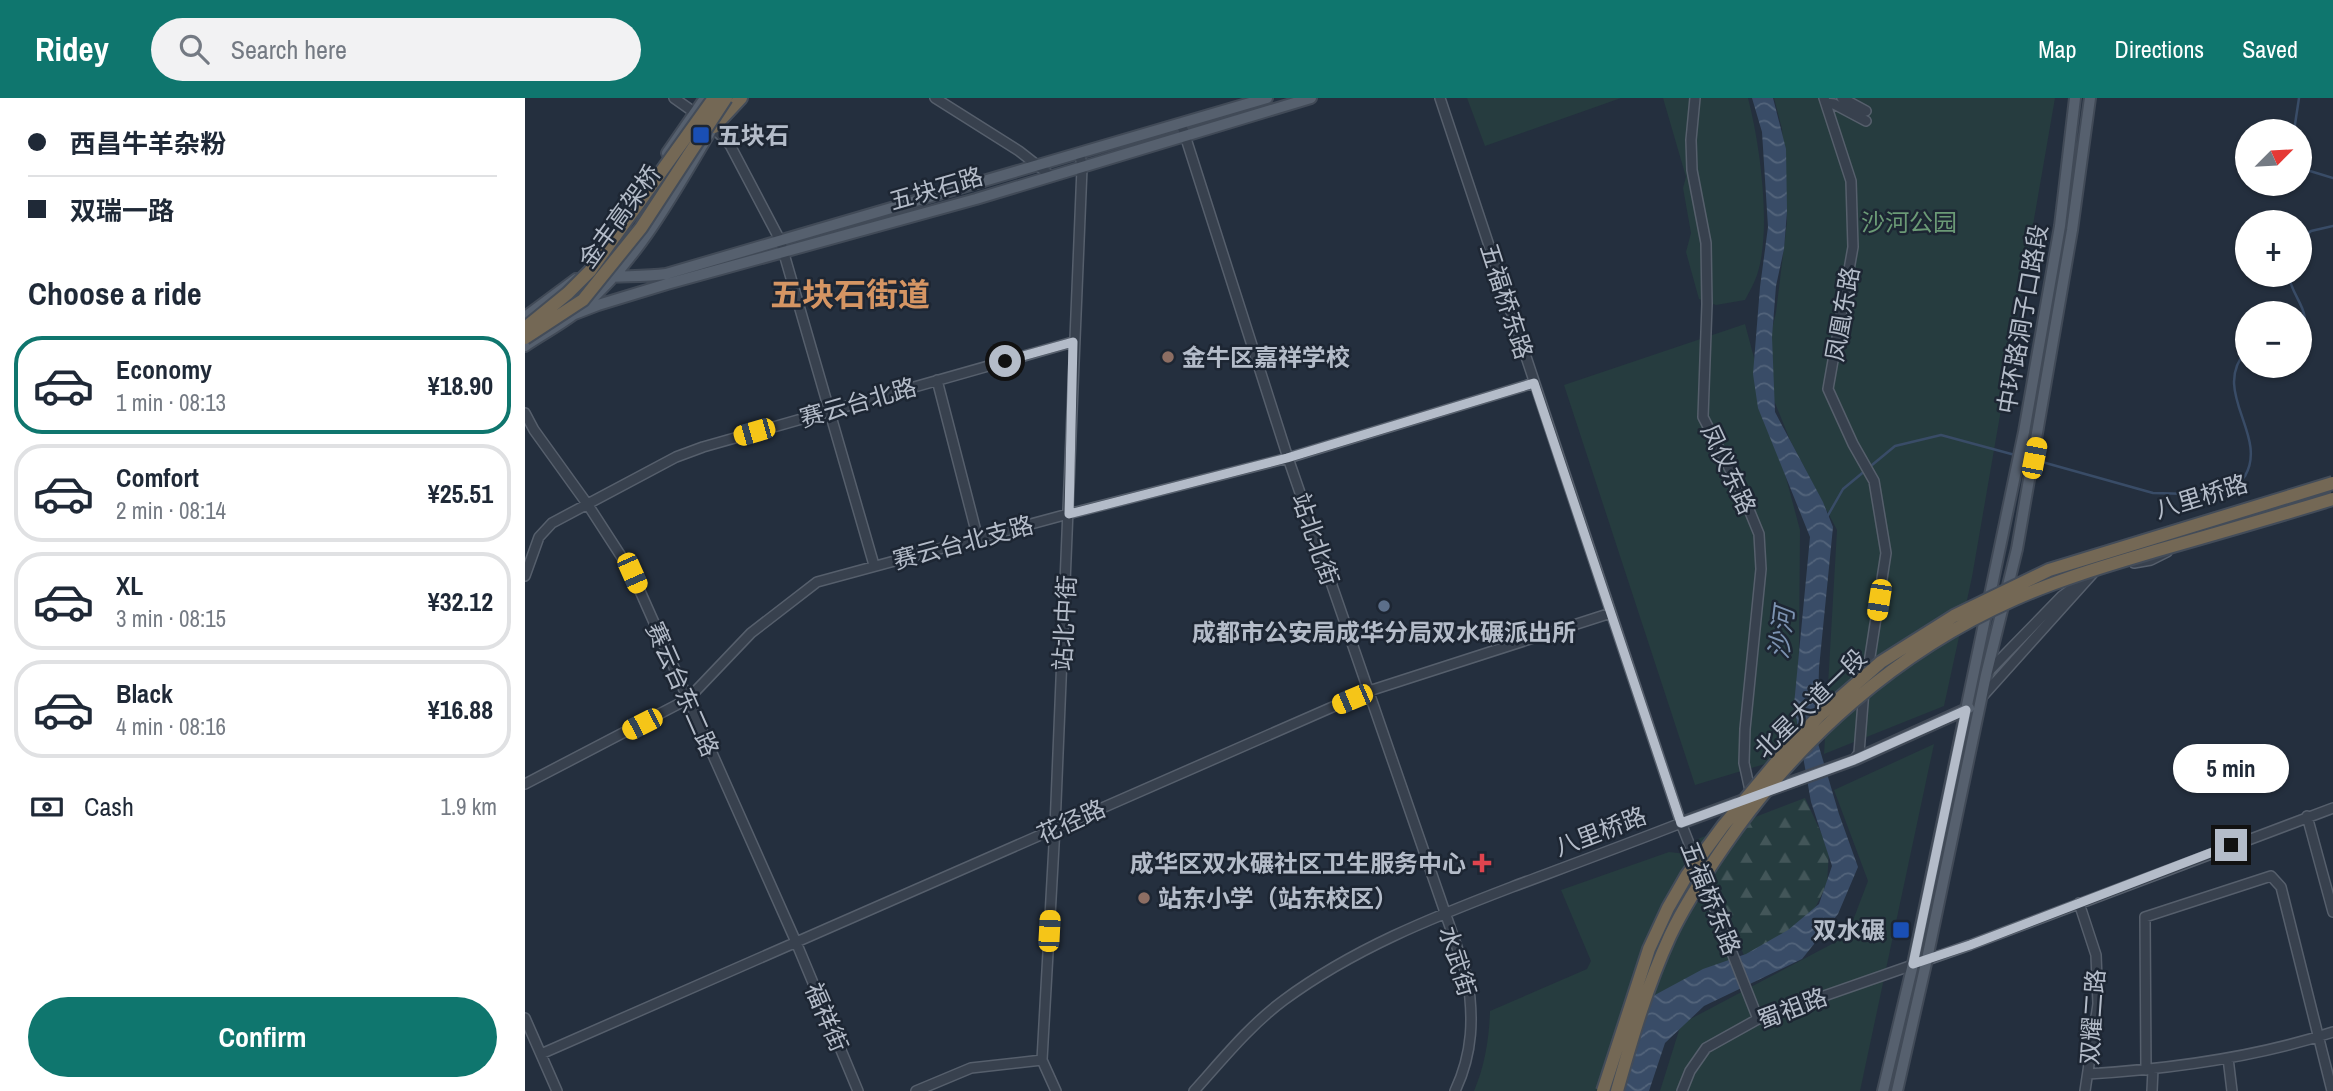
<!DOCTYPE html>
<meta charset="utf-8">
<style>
:root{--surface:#fff;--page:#f2f2f3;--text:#1f2937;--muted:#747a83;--line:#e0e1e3;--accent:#0f766e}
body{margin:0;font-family:"Archivo Narrow","Noto Sans SC",sans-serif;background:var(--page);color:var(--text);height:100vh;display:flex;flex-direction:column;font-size:26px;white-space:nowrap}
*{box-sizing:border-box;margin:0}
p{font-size:23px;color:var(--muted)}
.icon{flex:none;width:38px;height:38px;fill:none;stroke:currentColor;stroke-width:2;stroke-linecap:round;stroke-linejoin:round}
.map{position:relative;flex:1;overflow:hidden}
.details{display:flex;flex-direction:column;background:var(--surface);width:525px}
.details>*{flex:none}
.banner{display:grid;align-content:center;height:154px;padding:0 28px;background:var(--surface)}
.needle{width:46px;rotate:66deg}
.buttons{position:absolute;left:1710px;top:21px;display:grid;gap:14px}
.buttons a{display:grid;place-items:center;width:77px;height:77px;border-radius:50%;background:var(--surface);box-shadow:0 2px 5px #0004;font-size:35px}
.end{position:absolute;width:32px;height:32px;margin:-16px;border:9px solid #b4bcc9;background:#111;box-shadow:0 0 0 4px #111}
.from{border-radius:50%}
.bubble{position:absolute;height:49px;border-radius:24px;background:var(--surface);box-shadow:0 2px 5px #0004;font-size:23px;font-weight:700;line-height:49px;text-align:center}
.car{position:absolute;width:21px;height:42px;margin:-21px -10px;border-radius:9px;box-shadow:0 0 5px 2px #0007;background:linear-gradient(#f5c518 24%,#345 0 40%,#f5c518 0 76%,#345 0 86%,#f5c518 0)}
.banner b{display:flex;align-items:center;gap:24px;height:66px;font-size:26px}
.banner b+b{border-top:2px solid var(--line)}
.banner i{width:18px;height:18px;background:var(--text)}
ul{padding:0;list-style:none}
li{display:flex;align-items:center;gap:21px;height:98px;margin:0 14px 10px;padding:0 14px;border:4px solid var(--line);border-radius:28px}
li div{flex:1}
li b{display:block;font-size:26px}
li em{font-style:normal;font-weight:700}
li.on{border-color:var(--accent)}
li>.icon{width:63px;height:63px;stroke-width:1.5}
h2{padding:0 28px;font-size:32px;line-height:84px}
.pay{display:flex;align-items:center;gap:18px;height:77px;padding:0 28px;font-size:26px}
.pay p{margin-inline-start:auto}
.action{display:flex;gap:14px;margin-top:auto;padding:14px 28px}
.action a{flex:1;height:80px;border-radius:42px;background:var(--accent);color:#fff;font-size:28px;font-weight:700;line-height:80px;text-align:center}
header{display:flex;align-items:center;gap:42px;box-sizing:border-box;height:98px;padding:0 35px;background:var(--accent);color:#fff}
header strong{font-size:33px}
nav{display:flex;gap:38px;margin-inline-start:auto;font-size:24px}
.search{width:490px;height:63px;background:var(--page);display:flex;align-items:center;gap:18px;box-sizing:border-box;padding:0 24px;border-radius:38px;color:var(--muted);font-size:26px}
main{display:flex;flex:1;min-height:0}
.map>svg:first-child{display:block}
.green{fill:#263c3f}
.forest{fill:url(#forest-firs)}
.water{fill:url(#water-waves)}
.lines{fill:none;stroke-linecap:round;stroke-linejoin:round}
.stream{stroke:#394c67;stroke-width:2.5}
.minor-casing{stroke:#565f6c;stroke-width:12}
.major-casing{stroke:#414a57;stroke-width:14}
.highway-casing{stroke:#434c59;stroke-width:16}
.minor{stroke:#38414e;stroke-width:9}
.major{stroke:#56606e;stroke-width:10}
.highway{stroke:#746855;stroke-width:12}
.highway-bridge-casing{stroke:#434c59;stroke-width:16;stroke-linecap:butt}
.highway-bridge{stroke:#746855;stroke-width:12}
.route{stroke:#b4bcc9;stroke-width:9}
.transit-dot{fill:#1a4fb4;stroke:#1d2633;stroke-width:2.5}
.education-dot{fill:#8d6e63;stroke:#1d2633;stroke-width:2.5}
.service-dot{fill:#5c6f8a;stroke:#1d2633;stroke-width:2.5}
.health-dot{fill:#e0444e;stroke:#1d2633;stroke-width:2.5}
.labels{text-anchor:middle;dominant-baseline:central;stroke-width:5;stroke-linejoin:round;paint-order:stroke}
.poi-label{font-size:24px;font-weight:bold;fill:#b4bcc9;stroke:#1d2633;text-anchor:start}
.street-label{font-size:24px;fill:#b4bcc9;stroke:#1d2633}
.park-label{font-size:24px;fill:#6b9a76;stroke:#1d2633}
.water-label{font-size:26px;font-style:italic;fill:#7c92b1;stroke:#1d2633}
.district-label{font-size:32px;font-weight:bold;fill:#d59563;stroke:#1d2633}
</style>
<header>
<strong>Ridey</strong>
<div class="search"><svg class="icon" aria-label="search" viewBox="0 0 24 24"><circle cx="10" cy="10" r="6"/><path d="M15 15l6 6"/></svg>Search here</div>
<nav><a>Map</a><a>Directions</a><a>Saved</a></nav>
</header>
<main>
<section class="details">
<div class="banner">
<b><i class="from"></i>西昌牛羊杂粉</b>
<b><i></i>双瑞一路</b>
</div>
<h2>Choose a ride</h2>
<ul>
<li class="on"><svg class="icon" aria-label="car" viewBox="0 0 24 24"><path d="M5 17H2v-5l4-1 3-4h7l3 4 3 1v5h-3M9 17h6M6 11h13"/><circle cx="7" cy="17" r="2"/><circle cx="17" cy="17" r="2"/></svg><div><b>Economy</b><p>1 min · 08:13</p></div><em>¥18.90</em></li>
<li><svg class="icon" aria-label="car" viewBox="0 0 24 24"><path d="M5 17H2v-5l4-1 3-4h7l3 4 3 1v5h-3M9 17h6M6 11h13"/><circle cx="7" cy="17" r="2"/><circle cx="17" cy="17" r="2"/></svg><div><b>Comfort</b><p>2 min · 08:14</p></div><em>¥25.51</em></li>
<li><svg class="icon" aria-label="car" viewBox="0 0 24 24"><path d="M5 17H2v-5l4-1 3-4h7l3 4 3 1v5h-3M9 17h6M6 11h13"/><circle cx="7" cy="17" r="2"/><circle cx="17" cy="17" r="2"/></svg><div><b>XL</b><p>3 min · 08:15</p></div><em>¥32.12</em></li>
<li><svg class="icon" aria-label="car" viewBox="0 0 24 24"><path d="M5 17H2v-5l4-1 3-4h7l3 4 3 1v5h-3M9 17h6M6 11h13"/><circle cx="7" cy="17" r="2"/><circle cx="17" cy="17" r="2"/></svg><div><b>Black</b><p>4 min · 08:16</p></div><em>¥16.88</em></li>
</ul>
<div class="pay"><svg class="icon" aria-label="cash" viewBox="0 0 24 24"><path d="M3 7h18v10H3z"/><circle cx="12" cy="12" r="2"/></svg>Cash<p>1.9 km</p></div>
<div class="action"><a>Confirm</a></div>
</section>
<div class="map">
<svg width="1808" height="993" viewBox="0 0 1808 993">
<defs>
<pattern id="forest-firs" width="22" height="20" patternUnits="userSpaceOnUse" patternTransform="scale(1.75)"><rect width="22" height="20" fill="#263c3f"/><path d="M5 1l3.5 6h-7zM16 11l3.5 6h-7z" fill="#435659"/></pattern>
<pattern id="water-waves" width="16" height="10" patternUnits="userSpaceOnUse" patternTransform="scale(1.75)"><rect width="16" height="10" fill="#394c67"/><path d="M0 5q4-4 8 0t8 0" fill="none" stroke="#53647b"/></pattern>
</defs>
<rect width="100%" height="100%" fill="#242f3e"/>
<path class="green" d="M942 0H1096L960 48Z
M1138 0H1223C1235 46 1247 132 1232 177 1229 186 1224 194 1220 202L1191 207 1174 201 1161 154 1166 135 1158 90 1161 79Z
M1249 0H1530L1447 479 1419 608 1299 656 1312 432 1265 342 1248 300 1246 236 1251 214 1262 124 1257 31Z
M1220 226 1275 432 1273 656 1170 687 1039 287Z
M1409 646 1335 993H1135L1156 926 1322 838 1343 783 1309 692Z
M1144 754 1162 756 1205 863 1178 878 1104 993H949C960 967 964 941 965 913L1062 871 1066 863 1036 792Z"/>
<path class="forest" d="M1280 700 1304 752 1302 786 1289 812 1266 838 1220 860 1173 741Z"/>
<path class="water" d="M1227 0H1248L1261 51 1262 113 1259 151 1251 188 1247 239 1250 314 1298 404 1308 429 1294 570 1292 642 1314 716 1333 769 1313 816 1277 861 1179 908 1140 945 1124 993H1088L1115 905 1178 871 1221 856 1263 832 1294 806 1307 768 1286 704 1269 607 1285 439 1233 310 1228 276 1235 189 1243 129 1237 34Z"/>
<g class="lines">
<path class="stream" d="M1769 33 1774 0
M1774 60 1785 73 1808 80
M1774 144 1786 133 1808 128
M1764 177C1765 198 1791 216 1774 236
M1510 362 1628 395 1667 396 1709 390C1712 386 1717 382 1720 378 1744 337 1684 293 1722 252
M1302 419 1318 391 1370 348 1416 337 1490 357"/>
<g class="minor-casing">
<path id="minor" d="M149 0 173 17
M410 0 494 53 526 78
M915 0 1156 725 1233 921
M1170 0 1166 42 1167 72 1181 145 1182 206 1178 319 1218 397 1234 436 1236 471 1220 631 1219 665 1226 697
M1299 0 1326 83 1328 149 1303 291 1328 346 1349 383 1361 455 1342 578
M1317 0 1341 13
M1301 5 1309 6 1341 23
M184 25 205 47 255 142 349 467
M656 25 763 360 942 878C949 919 948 955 930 993
M412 282 453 441
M0 315 9 332 63 407 107 475 271 844 333 993
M1595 458 1631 445
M1609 465 1626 462 1642 454
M0 478 14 439 27 425 151 359 178 349 548 244
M1462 575 1537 498 1552 487
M1457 599 1571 472
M1329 662 1334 655 1339 592
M0 686 163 601 226 535 292 484 543 416 763 360 1009 285
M1782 718 1808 814
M1554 805 1571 857 1573 906 1560 993
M0 920 32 993
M16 956 844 593 1086 515
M1703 960 1707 993
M1621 972 1620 819 1746 778 1756 789 1807 993
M1563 976C1645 971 1729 960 1808 934
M391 993 446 970 517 962
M531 993 517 962 530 729 557 70 555 55
M669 993C697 962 724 928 759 902 828 851 906 820 987 789 1043 768 1100 747 1156 725
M1157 993 1165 973 1181 950 1233 921 1445 847 1808 710
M1627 993 1628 971"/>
</g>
<g class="major-casing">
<path id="major" d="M142 55 180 0
M53 183C83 176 111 180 141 176L742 0
M47 217 73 207 142 186 451 101 786 0
M0 219 51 181
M0 248C19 235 41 224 58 209 115 159 149 95 187 31
M1239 694 1329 662 1444 610
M1156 725 1221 701
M1358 993 1388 866 1499 334 1535 128 1550 0
M1372 993 1402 861 1461 577 1492 451 1547 132 1565 0"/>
</g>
<g class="highway-casing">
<path id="highway" d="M189 29 216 0"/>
</g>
<use href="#minor" class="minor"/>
<use href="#major" class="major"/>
<use href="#highway" class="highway"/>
<g class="highway-bridge-casing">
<path id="highway-bridge" d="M0 230 43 195 65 173 189 0
M0 240 58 202 116 130 201 0
M1078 993 1124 851 1143 810 1162 777 1198 728 1264 649 1294 618 1356 564 1429 518 1524 472 1808 385
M1092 993C1107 940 1122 888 1145 838 1160 806 1180 776 1200 747 1273 641 1372 553 1490 501 1535 481 1583 467 1630 453 1690 436 1749 419 1808 401"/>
</g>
<use href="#highway-bridge" class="highway-bridge"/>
</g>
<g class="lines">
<path class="route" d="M480 263 548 244 544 416 762 360 1009 285 1156 725 1329 662 1441 612 1388 866 1445 847 1706 747"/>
</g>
<g class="transit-dot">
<rect x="167" y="28" width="18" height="18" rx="3.5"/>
<rect x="1367" y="823" width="18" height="18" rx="3.5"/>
</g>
<g class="education-dot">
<circle cx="643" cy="259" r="7"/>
<circle cx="619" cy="800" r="7"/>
</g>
<circle class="service-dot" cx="859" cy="508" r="7"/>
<path class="health-dot" d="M953.5 754.5h7v7h7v7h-7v7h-7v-7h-7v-7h7z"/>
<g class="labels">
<g class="poi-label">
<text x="192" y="37">五块石</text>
<text x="657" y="259">金牛区嘉祥学校</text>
<text x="859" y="534" text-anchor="middle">成都市公安局成华分局双水碾派出所</text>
<text x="941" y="765" text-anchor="end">成华区双水碾社区卫生服务中心</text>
<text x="633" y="800">站东小学（站东校区）</text>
<text x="1360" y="832" text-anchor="end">双水碾</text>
</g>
<g class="street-label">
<text transform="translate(411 90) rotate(-16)">五块石路</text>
<text transform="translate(94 118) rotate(-54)">金丰高架桥</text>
<text transform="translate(982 203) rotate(72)">五福桥东路</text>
<text transform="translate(1317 216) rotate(-80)">凤凰东路</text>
<text transform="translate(1497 221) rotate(-80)">中环路洞子口路段</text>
<text transform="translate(333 304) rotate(-16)">赛云台北路</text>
<text transform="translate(1204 371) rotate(65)">凤仪东路</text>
<text transform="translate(1676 398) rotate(-17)">八里桥路</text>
<text transform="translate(791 441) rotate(71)">站北北街</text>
<text transform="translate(438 444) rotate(-15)">赛云台北支路</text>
<text transform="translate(539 525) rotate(-87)">站北中街</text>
<text transform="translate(158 591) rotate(66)">赛云台东二路</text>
<text transform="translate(1285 605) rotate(-44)">北星大道一段</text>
<text transform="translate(546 723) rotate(-24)">花径路</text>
<text transform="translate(1075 733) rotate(-21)">八里桥路</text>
<text transform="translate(1186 800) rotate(68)">五福桥东路</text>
<text transform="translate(933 863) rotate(73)">水武街</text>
<text transform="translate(1267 910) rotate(-21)">蜀祖路</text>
<text transform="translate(302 919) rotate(67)">福祥街</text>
<text transform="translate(1567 919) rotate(-86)">双耀二路</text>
</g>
<g class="park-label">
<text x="1384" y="124">沙河公园</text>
</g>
<g class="water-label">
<text transform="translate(1256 535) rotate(-83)">沙河</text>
</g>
<g class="district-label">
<text x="325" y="196">五块石街道</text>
</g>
</g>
</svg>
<div class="buttons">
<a><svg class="needle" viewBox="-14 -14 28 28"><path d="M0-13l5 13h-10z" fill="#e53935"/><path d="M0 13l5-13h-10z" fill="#747a83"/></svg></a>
<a>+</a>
<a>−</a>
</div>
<i class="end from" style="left:480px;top:263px"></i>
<i class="end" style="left:1706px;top:747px"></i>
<div class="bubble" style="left:1648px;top:646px;width:116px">5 min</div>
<i class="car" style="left:229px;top:334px;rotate:254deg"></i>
<i class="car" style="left:1509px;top:360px;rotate:11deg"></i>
<i class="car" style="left:107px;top:475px;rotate:156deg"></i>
<i class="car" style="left:1354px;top:502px;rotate:189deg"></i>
<i class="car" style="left:827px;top:601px;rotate:247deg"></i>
<i class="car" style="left:117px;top:626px;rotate:243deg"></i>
<i class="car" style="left:524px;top:833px;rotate:3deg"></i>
</div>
</main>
